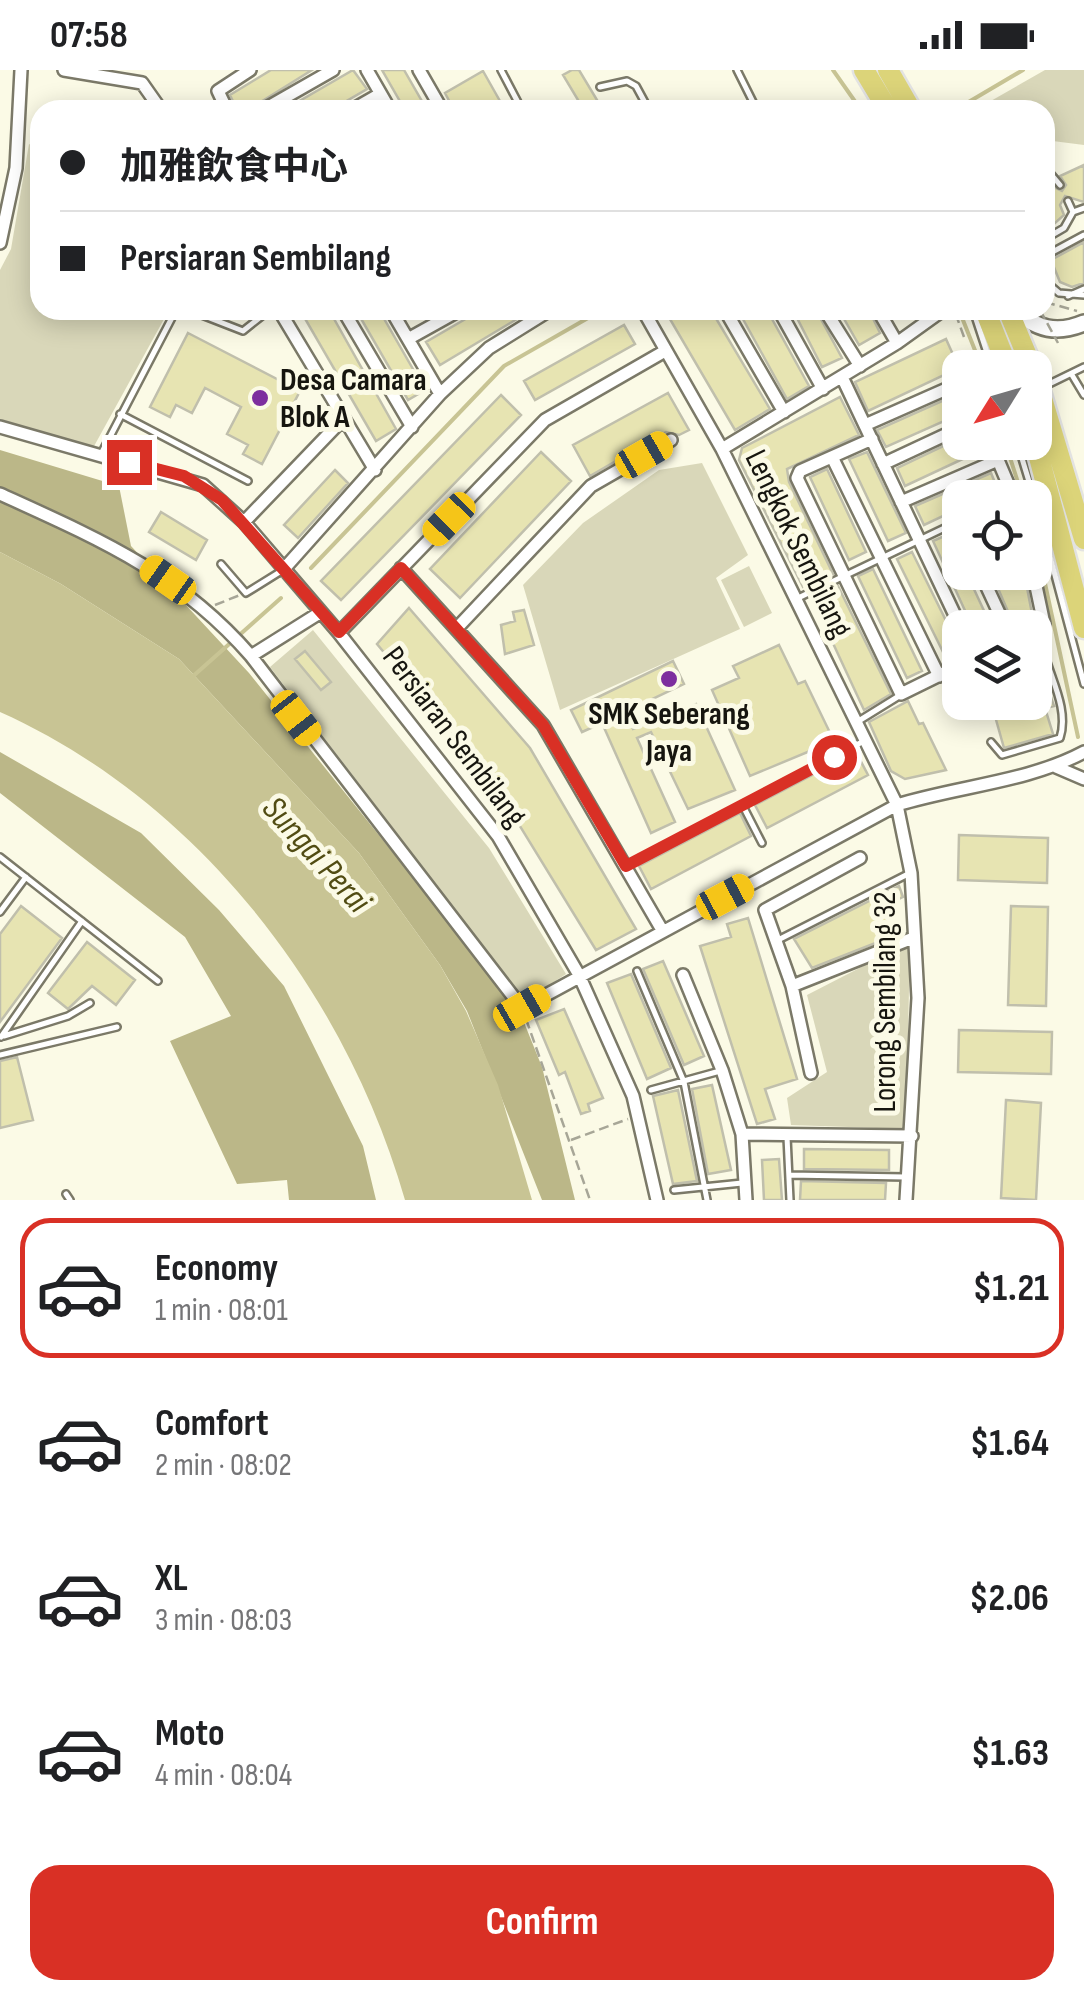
<!DOCTYPE html>
<meta charset="utf-8">
<style>
:root{--surface:#fff;--page:#f6f6f6;--text:#202124;--muted:#757577;--line:#e0e0e0;--accent:#d93025}
body{margin:0;font-family:"Sofia Sans Condensed","Noto Sans SC",sans-serif;background:var(--page);color:var(--text);height:100vh;display:flex;flex-direction:column;font-size:38px;white-space:nowrap}
*{box-sizing:border-box;margin:0}
p{font-size:32px;color:var(--muted)}
.icon{flex:none;width:55px;height:55px;fill:none;stroke:currentColor;stroke-width:2;stroke-linecap:round;stroke-linejoin:round}
.map{position:relative;height:1130px;overflow:hidden}
.sheet{display:flex;flex-direction:column;background:var(--surface);flex:1}
.sheet>*{flex:none}
.hud{position:absolute;left:30px;top:30px;width:1025px;height:220px;border-radius:30px;box-shadow:0 5px 25px #0003;display:grid;align-content:center;height:220px;padding:0 30px;background:var(--surface)}
.needle{width:65px;rotate:233deg}
.controls{position:absolute;left:942px;top:280px;display:grid;gap:20px}
.controls a{display:grid;place-items:center;width:110px;height:110px;border-radius:20px;background:var(--surface);box-shadow:0 5px 25px #0003;font-size:50px}
.end{position:absolute;width:45px;height:45px;margin:-22px;border:12px solid #d93025;background:#fff;box-shadow:0 0 0 5px #fff}
.from{border-radius:50%}
.car{position:absolute;width:30px;height:60px;margin:-30px -15px;border-radius:12px;box-shadow:0 0 8px 2px #0007;background:linear-gradient(#f5c518 24%,#345 0 40%,#f5c518 0 76%,#345 0 86%,#f5c518 0)}
.hud b{display:flex;align-items:center;gap:35px;height:95px;font-size:38px}
.hud b+b{border-top:2px solid var(--line)}
.hud i{width:25px;height:25px;background:var(--text)}
ul{padding:18px 0 0;list-style:none}
li{display:flex;align-items:center;gap:30px;height:140px;margin:0 20px 15px;padding:0 10px;border:5px solid transparent;border-radius:30px}
li div{flex:1}
li b{display:block;font-size:38px}
li em{font-style:normal;font-weight:700}
li.selected{border-color:var(--accent)}
li>.icon{width:90px;height:90px;stroke-width:1.5}
.button{display:flex;gap:20px;margin-top:auto;padding:20px 30px}
.button a{flex:1;height:115px;border-radius:30px;background:var(--accent);color:#fff;font-size:40px;font-weight:700;line-height:115px;text-align:center}
.status{display:flex;justify-content:space-between;align-items:center;height:70px;padding:0 50px;background:var(--surface);direction:ltr}
.status svg{height:28px;fill:currentColor}
.map>svg:first-child{display:block}
.green{fill:#d9d7b9}
.forest{fill:#bbb788}
.water{fill:#c8c494}
.lines{fill:none;stroke-linecap:round;stroke-linejoin:round}
.stream{stroke:#c8c494;stroke-width:4}
.building{fill:#e7e4b2;stroke:#c0bfac;stroke-width:2.5}
.lane-casing{stroke:#7b7968;stroke-width:10}
.street-casing{stroke:#7b7968;stroke-width:16}
.secondary-casing{stroke:#7b7968;stroke-width:20}
.highway-casing{stroke:#e3e3e2;stroke-width:25}
.path{stroke:#a7a697;stroke-width:2.5;stroke-dasharray:10 5;stroke-linecap:butt}
.lane{stroke:#fff;stroke-width:5}
.street{stroke:#fff;stroke-width:11}
.secondary{stroke:#fff;stroke-width:15}
.highway{stroke:#dcd479;stroke-width:20}
.path-bridge{stroke:#a7a697;stroke-width:2.5;stroke-dasharray:10 5;stroke-linecap:butt}
.route{stroke:#d93025;stroke-width:12}
.poi-dot{fill:#7d2e9e;stroke:#fbfae6;stroke-width:4}
.labels{text-anchor:middle;dominant-baseline:central;stroke-width:10;stroke-linejoin:round;paint-order:stroke}
.poi-label{font-size:32px;font-weight:bold;fill:#16150f;stroke:#fbfae6;text-anchor:start}
.street-label{font-size:32px;fill:#16150f;stroke:#fbfae6}
.water-label{font-size:35px;font-style:italic;fill:#514c13;stroke:#fbfae6}
</style>
<div class="status"><b>07:58</b><svg viewBox="0 0 49 12"><path d="M0 12V9h3v3zM5 12V6h3v6zM10 12V3h3v9zM15 12V0h3v12zM26 1h20v11H26zM47 4h2v5h-2z"/></svg></div>
<div class="map">
<svg width="1084" height="1130" viewBox="0 0 1084 1130">
<rect width="100%" height="100%" fill="#fbfae6"/>
<path class="green" d="M1045 0H1084V75L1045 70V40H975Z
M29 74 40 79V240H169L93 378 0 349V200L11 179Z
M702 393 748 485 716 508 740 559 560 640 523 515 583 453 659 400Z
M749 496 772 543 744 557 721 510Z
M313 560 489 778 566 904 525 931 270 597Z
M910 872 906 1059 791 1055 787 1028 827 1002 807 925Z"/>
<path class="forest" d="M0 380 119 416 131 476 249 603 519 940 542 997 575 1130H542L467 941 440 895 359 783 179 589 61 514 0 482Z
M0 682 141 763 219 840 284 916 363 1076 376 1130H289L287 1110 237 1114 170 971 231 946 185 867 0 723Z"/>
<path class="water" d="M0 482 61 514 179 589 359 783 440 895 466 941 498 1015 532 1130H405C346 924 199 731 0 642Z"/>
<g class="lines">
<path class="stream" d="M833 0 861 40
M955 40 1023 0
M959 240 982 298
M1005 372 1023 428
M1035 467 1078 667
M311 498 504 296 602 240
M191 608 281 528"/>
</g>
<path class="building" d="M271 0H312L248 40H237L230 25Z
M353 0 367 19 331 40H284Z
M382 0H404L427 40H405Z
M572 0H579L603 40H584L563 5Z
M483 1 505 40H454L445 23Z
M1084 95V132L1065 126 1060 135 1064 145 1045 162V113L1062 121 1066 115 1060 106Z
M1084 172V213L1072 217 1060 212 1051 190Z
M300 240H329L396 359 376 371Z
M356 240H379L425 320 408 330Z
M481 240H532L440 295 426 272Z
M675 240H711L770 339 735 360 667 244Z
M738 240H767L809 316 787 329Z
M793 240H816L842 288 822 297Z
M839 240H869L880 263 859 275Z
M624 255 635 274 535 330 524 311Z
M188 263 300 321 262 394 243 384 248 375 227 364 241 337 205 318 192 343 176 335 170 347 150 337Z
M946 269 959 298 868 341 855 312Z
M668 323 689 360 679 365 666 362 590 406 573 375Z
M960 323V344L886 377 877 360Z
M501 325 521 345 341 530 321 511Z
M840 327 859 365 787 399 789 412 833 504 803 517 739 390 742 378Z
M960 368V372H999L905 416 897 398Z
M541 382 571 411 460 528 430 499Z
M867 382 906 463 888 471 849 389Z
M827 399 866 482 849 490 810 407Z
M335 400 348 413 298 468 284 455Z
M991 403 998 420 982 428H960V438L924 455 915 436Z
M161 442 207 470 196 490 149 462Z
M949 464 960 488V502H966L992 558H973L933 471Z
M912 482 960 579 947 590 897 489Z
M873 499 922 601 907 608 858 506Z
M991 502H1024L1033 549 1015 558Z
M838 516 891 624 864 640 812 528Z
M409 538 530 678 636 859 596 880 496 717 377 574Z
M524 540 534 575 505 584 501 555 515 551 513 542Z
M779 575 798 614 805 611 834 671 750 706 712 620 739 608 733 596Z
M305 581 331 612 321 620 295 589Z
M1035 581 1054 636 1045 638 1053 664 1004 678 991 632H1035Z
M673 591 684 614 625 642 633 659 696 634 735 720 688 739 651 662 637 668 675 752 651 763 602 653 582 662 571 640Z
M908 631 919 654 923 653 946 700 905 709 891 701 869 652Z
M856 682 868 705 767 758 755 735Z
M740 743 751 766 651 819 639 796Z
M959 765 1048 768 1047 813 958 810Z
M899 816 903 827 887 835 901 863 812 898 794 869Z
M21 836 62 868 0 952V864Z
M1011 836 1048 837 1046 936 1008 935Z
M748 848 797 1009 765 1019 775 1049 757 1054 700 876 731 867 727 854Z
M87 872 135 910 116 935 92 916 68 939 48 923Z
M663 891 704 986 684 995 643 899Z
M631 904 671 998 647 1009 607 913Z
M564 939 603 1028 588 1034 590 1041 581 1044 565 1002 559 1005 536 950Z
M959 960 1052 962 1051 1004 958 1002Z
M17 987 33 1050 0 1058V991Z
M712 1015 731 1100 708 1104 692 1019Z
M678 1020 697 1111 673 1114 653 1026Z
M1006 1030 1041 1033 1036 1130 1001 1128Z
M804 1079 889 1080V1100L804 1099Z
M779 1089 782 1130H764L762 1090Z
M801 1111 886 1113 885 1130H800Z"/>
<g class="lines">
<g class="lane-casing">
<path id="lane" d="M501 0 522 40
M737 0 757 40
M600 17 627 11 636 16 649 40
M1045 97 1060 115
M1068 131 1073 142
M1045 169 1064 158 1073 142 1084 138
M1045 186 1084 165
M1045 211 1059 223 1084 225
M1068 226 1084 219
M189 240 243 261 263 245
M973 240 992 298
M1072 305 1084 325
M1043 317 1084 297
M120 344 248 411
M1017 372 1034 428
M101 384 176 240
M1035 430 1084 614
M221 494 246 523 283 500
M796 529 957 452
M857 652 899 626
M991 672 1002 685 1060 668C1069 640 1051 609 1045 585
M743 736 762 773
M0 787 158 911
M628 795 864 671
M0 842 26 807
M778 870 908 804
M637 901 684 1012 707 1130
M4 966 68 946 90 933
M1 967 82 851
M0 985 117 957
M651 1020 720 1001
M787 1067 790 1130
M789 1105 905 1107
M674 1120 742 1113
M66 1124 70 1130"/>
</g>
<g class="street-casing">
<path id="street" d="M64 0 142 13 161 40
M367 0 390 40
M419 0 442 40
M227 40 218 21 250 0
M263 40 333 0
M352 40 380 24
M0 173 16 98 21 0
M279 240 375 400
M343 240 412 357
M391 240 440 324
M643 240 722 379 897 735 911 803 918 928 906 1130
M725 240 784 342
M779 240 823 319
M825 240 860 296
M878 240 897 273
M408 269 460 240
M842 307 961 558
M865 355 960 313
M0 357 203 415 244 452 339 563 498 766 579 905 633 1026 657 1130
M872 369 800 401 797 408 901 624 960 595
M722 379 897 273 943 240
M832 387 939 606
M883 394 960 358
M0 424C99 469 179 503 251 586L522 938 897 735C958 716 1028 712 1084 682
M901 432 998 390 1014 428
M244 452 343 349
M957 452 960 459
M401 498 543 655 662 860
M283 500 440 324 489 278 550 240
M980 502 1006 558
M1033 502 1044 554 1035 558
M458 557 591 416 671 370
M339 563 545 350 665 281
M251 586 321 542
M1056 697 1084 709
M683 905 722 1000 742 1064 746 1130
M792 916 913 868
M811 1003 792 916 765 840 860 788
M742 1064 912 1066"/>
</g>
<g class="secondary-casing">
<path id="secondary" d="M1017 240C1036 260 1058 264 1084 253"/>
</g>
<g class="highway-casing">
<path id="highway" d="M864 0 888 40
M888 0 911 40
M985 240 1008 298
M1008 240 1032 298
M1035 305 1084 469
M1035 372 1084 558"/>
</g>
<path class="path" d="M1045 232 1077 241
M964 267 955 242 966 240
M215 535 240 525
M526 949 590 1130
M571 1070 628 1049"/>
<use href="#lane" class="lane"/>
<use href="#street" class="street"/>
<use href="#secondary" class="secondary"/>
<use href="#highway" class="highway"/>
<path class="path-bridge" d="M1040 240 1058 273"/>
</g>
<g class="lines">
<path class="route" d="M129 392 184 406 222 430 339 562 401 498 543 655 626 796 834 687"/>
</g>
<g class="poi-dot">
<circle cx="260" cy="328" r="10"/>
<circle cx="669" cy="609" r="10"/>
</g>
<g class="labels">
<g class="poi-label">
<text x="280" y="310">Desa Camara<tspan x="280" dy="37">Blok A</tspan></text>
<text x="669" y="644" text-anchor="middle">SMK Seberang<tspan x="669" dy="37">Jaya</tspan></text>
</g>
<g class="street-label">
<text transform="translate(798 474) rotate(64)">Lengkok Sembilang</text>
<text transform="translate(454 667) rotate(53)">Persiaran Sembilang</text>
<text transform="translate(885 932) rotate(-90)">Lorong Sembilang 32</text>
</g>
<g class="water-label">
<text transform="translate(316 785) rotate(48)">Sungai Perai</text>
</g>
</g>
</svg>
<div class="controls">
<a><svg class="needle" viewBox="-14 -14 28 28"><path d="M0-13l5 13h-10z" fill="#e53935"/><path d="M0 13l5-13h-10z" fill="#757577"/></svg></a>
<a><svg class="icon" aria-label="locate" viewBox="0 0 24 24"><circle cx="12" cy="12" r="6"/><path d="M12 2v4M12 18v4M2 12h4M18 12h4"/></svg></a>
<a><svg class="icon" aria-label="layers" viewBox="0 0 24 24"><path d="M12 4l9 5-9 5-9-5zM3 14l9 5 9-5"/></svg></a>
</div>
<i class="end from" style="left:834px;top:687px"></i>
<i class="end" style="left:129px;top:392px"></i>
<i class="car" style="left:644px;top:385px;rotate:60deg"></i>
<i class="car" style="left:449px;top:449px;rotate:224deg"></i>
<i class="car" style="left:168px;top:510px;rotate:305deg"></i>
<i class="car" style="left:296px;top:648px;rotate:142deg"></i>
<i class="car" style="left:725px;top:827px;rotate:62deg"></i>
<i class="car" style="left:522px;top:938px;rotate:60deg"></i>
<div class="hud">
<b><i class="from"></i>加雅飲食中心</b>
<b><i></i>Persiaran Sembilang</b>
</div>
</div>
<section class="sheet">
<ul>
<li class="selected"><svg class="icon" aria-label="car" viewBox="0 0 24 24"><path d="M5 17H2v-5l4-1 3-4h7l3 4 3 1v5h-3M9 17h6M6 11h13"/><circle cx="7" cy="17" r="2"/><circle cx="17" cy="17" r="2"/></svg><div><b>Economy</b><p>1 min · 08:01</p></div><em>$1.21</em></li>
<li><svg class="icon" aria-label="car" viewBox="0 0 24 24"><path d="M5 17H2v-5l4-1 3-4h7l3 4 3 1v5h-3M9 17h6M6 11h13"/><circle cx="7" cy="17" r="2"/><circle cx="17" cy="17" r="2"/></svg><div><b>Comfort</b><p>2 min · 08:02</p></div><em>$1.64</em></li>
<li><svg class="icon" aria-label="car" viewBox="0 0 24 24"><path d="M5 17H2v-5l4-1 3-4h7l3 4 3 1v5h-3M9 17h6M6 11h13"/><circle cx="7" cy="17" r="2"/><circle cx="17" cy="17" r="2"/></svg><div><b>XL</b><p>3 min · 08:03</p></div><em>$2.06</em></li>
<li><svg class="icon" aria-label="car" viewBox="0 0 24 24"><path d="M5 17H2v-5l4-1 3-4h7l3 4 3 1v5h-3M9 17h6M6 11h13"/><circle cx="7" cy="17" r="2"/><circle cx="17" cy="17" r="2"/></svg><div><b>Moto</b><p>4 min · 08:04</p></div><em>$1.63</em></li>
</ul>
<div class="button"><a>Confirm</a></div>
</section>
